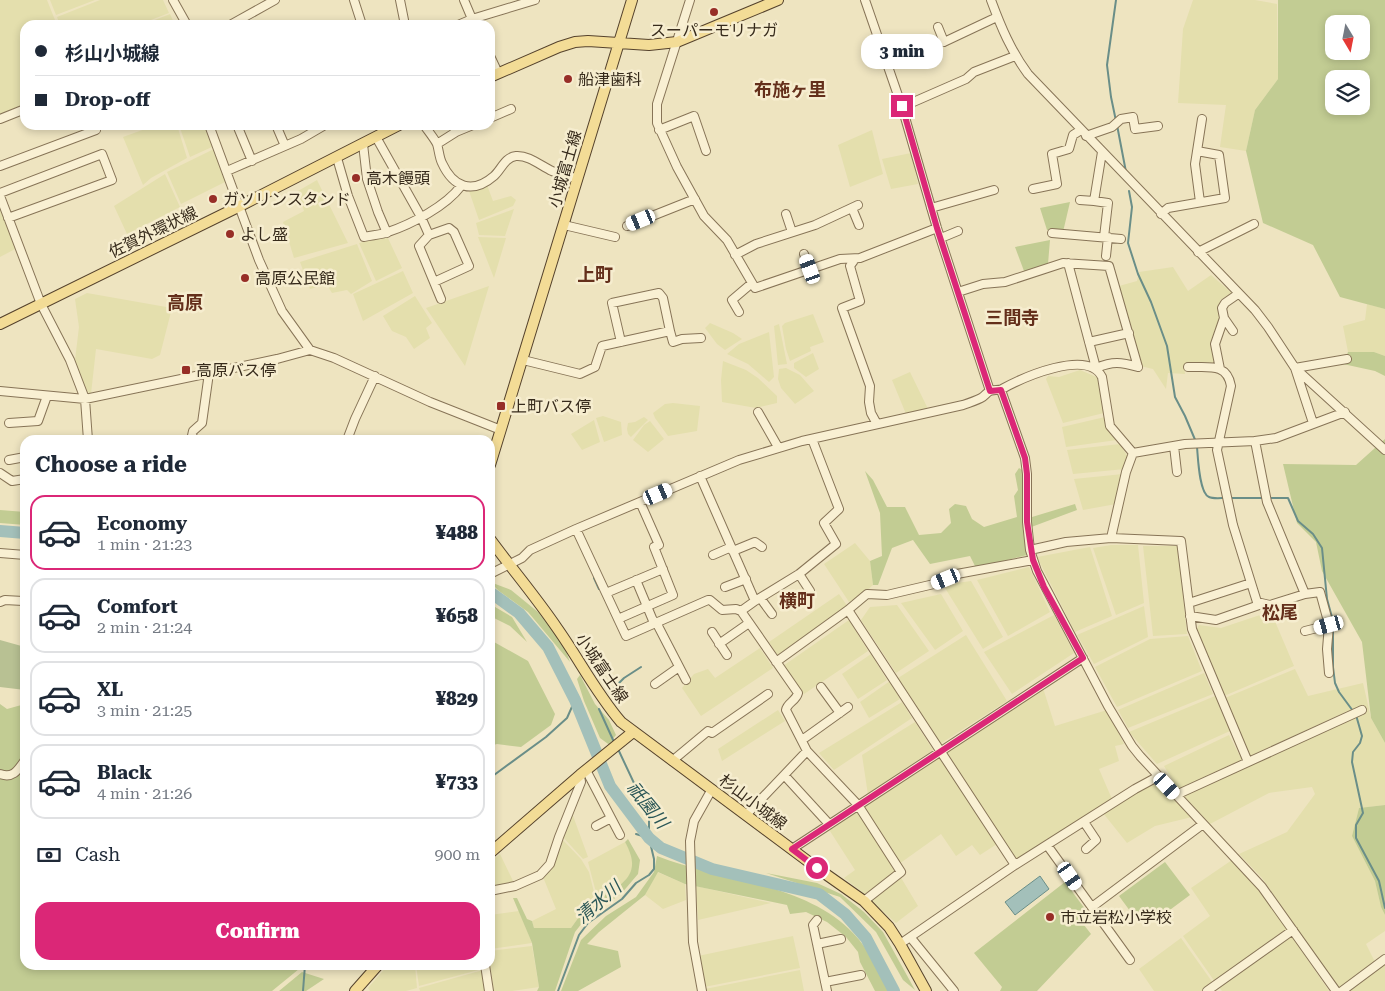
<!DOCTYPE html>
<meta charset="utf-8">
<style>
:root{--surface:#fff;--page:#f2f2f3;--text:#1f2937;--muted:#747a83;--line:#e0e1e3;--accent:#db2777}
body{margin:0;font-family:"Roboto Serif","Noto Sans JP",serif;background:var(--page);color:var(--text);height:100vh;display:flex;flex-direction:column;font-size:19px;white-space:nowrap}
*{box-sizing:border-box;margin:0}
p{font-size:16px;color:var(--muted)}
.icon{flex:none;width:28px;height:28px;fill:none;stroke:currentColor;stroke-width:2;stroke-linecap:round;stroke-linejoin:round}
.map{position:relative;flex:1;overflow:hidden}
.side{position:absolute;left:20px;top:435px;width:475px;height:535px;display:flex;flex-direction:column;background:var(--surface);border-radius:15px;box-shadow:0 2px 8px #0003}
.side>*{flex:none}
.guide{position:absolute;left:20px;top:20px;width:475px;height:110px;border-radius:15px;box-shadow:0 2px 8px #0003;display:grid;align-content:center;height:110px;padding:0 15px;background:var(--surface)}
.needle{width:32px;rotate:170deg}
.tools{position:absolute;left:1325px;top:15px;display:grid;gap:10px}
.tools a{display:grid;place-items:center;width:45px;height:45px;border-radius:10px;background:var(--surface);box-shadow:0 2px 8px #0003;font-size:25px}
.end{position:absolute;width:22px;height:22px;margin:-11px;border:6px solid #db2777;background:#fff;box-shadow:0 0 0 2px #fff}
.from{border-radius:50%}
.bubble{position:absolute;height:35px;border-radius:15px;background:var(--surface);box-shadow:0 2px 8px #0003;font-size:16px;font-weight:800;line-height:35px;text-align:center}
.car{position:absolute;width:15px;height:30px;margin:-15px -8px;border-radius:6px;box-shadow:0 0 4px 1px #0007;background:linear-gradient(#fff 24%,#345 0 40%,#fff 0 76%,#345 0 86%,#fff 0)}
.guide b{display:flex;align-items:center;gap:18px;height:48px;font-size:19px}
.guide b+b{border-top:1px solid var(--line)}
.guide i{width:12px;height:12px;background:var(--text)}
ul{padding:0;list-style:none}
li{display:flex;align-items:center;gap:15px;height:75px;margin:0 10px 8px;padding:0 5px;border:2px solid var(--line);border-radius:15px}
li div{flex:1}
li b{display:block;font-size:19px}
li em{font-style:normal;font-weight:800}
li.active{border-color:var(--accent)}
li>.icon{width:45px;height:45px;stroke-width:1.5}
h2{padding:0 15px;font-size:22px;line-height:60px}
.pay{display:flex;align-items:center;gap:12px;height:55px;padding:0 15px;font-size:19px}
.pay p{margin-inline-start:auto}
.action{display:flex;gap:10px;margin-top:auto;padding:10px 15px}
.action a{flex:1;height:58px;border-radius:15px;background:var(--accent);color:#fff;font-size:20px;font-weight:800;line-height:58px;text-align:center}
.map>svg:first-child{display:block}
.farmland{fill:#e4dfad}
.green{fill:#c2cc93;fill-rule:evenodd}
.cemetery{fill:#b8c193}
.water{fill:#a3c0ba;stroke:#6a8e88}
.lines{fill:none;stroke-linecap:round;stroke-linejoin:round}
.stream{stroke:#6a8e88;stroke-width:2}
.river{stroke:#a3c0ba;stroke-width:12}
.minor-casing{stroke:#877457;stroke-width:10}
.major-casing{stroke:#55422c;stroke-width:12}
.minor{stroke:#f9f0d3;stroke-width:8}
.major{stroke:#f3dc96;stroke-width:10}
.route{stroke:#db2777;stroke-width:6}
.poi-dot{fill:#972e27;stroke:#f6edcf;stroke-width:2}
.labels{text-anchor:middle;dominant-baseline:central;stroke-width:5;stroke-linejoin:round;paint-order:stroke}
.poi-label{font-size:16px;fill:#372b1c;stroke:#f6edcf;text-anchor:start}
.street-label{font-size:16px;fill:#372b1c;stroke:#f6edcf}
.neighbourhood-label{font-size:18px;font-weight:bold;fill:#642f1b;stroke:#f6edcf}
.water-label{font-size:18px;font-style:italic;fill:#2b5757;stroke:#f6edcf}
</style>
<div class="map">
<svg width="1385" height="991" viewBox="0 0 1385 991">
<rect width="100%" height="100%" fill="#eee4c0"/>
<path class="farmland" d="M0 0H47L57 25H25V105L0 115Z
M50 0H95L56 15Z
M100 0H163L169 13 138 25H60L57 17Z
M1193 0H1255L1277 4 1278 79 1255 110 1246 151 1220 147 1226 105 1178 103 1183 29Z
M170 14 175 25H142Z
M156 125H177L187 158 151 178 143 185 123 137Z
M179 125H204L212 147 190 157Z
M872 130 883 174 850 187 838 145Z
M214 149 227 181 181 204 167 172Z
M911 153 918 184 891 189 882 159Z
M165 174 180 207 127 234 114 206Z
M317 180 348 243 294 258 283 222 304 211 298 191Z
M487 185 493 201 511 196 516 200 513 206 479 220 469 191Z
M0 202 17 248 0 257Z
M514 209 505 236 479 235 476 223Z
M387 236 402 268 376 281 359 243Z
M478 237 506 238 494 278Z
M357 244 372 281 351 294 347 290 332 293 327 285 310 289 300 262Z
M1173 267 1188 291 1211 275 1232 293 1220 300V320L1211 341 1217 366 1184 364 1185 374 1168 373 1166 389 1153 369 1140 366 1119 286 1137 281 1139 272Z
M403 271 413 293 363 321 353 294Z
M489 286 465 366 426 308Z
M87 293 172 308 160 355 152 359 96 349 91 394 86 391 75 360 79 327 75 299Z
M415 296 432 323 426 328 430 338 414 349 406 337 392 331 383 316Z
M1367 304 1385 309V356L1374 352H1348L1343 326 1365 320Z
M813 314 824 342 810 347 811 351 790 361 786 349 782 326 785 323Z
M710 323 733 333 742 339 725 350 717 344 705 328Z
M779 324 787 364 778 365 774 326Z
M769 332 774 377 769 382 748 364 727 354 739 344Z
M813 353 819 369 806 377 794 368V363Z
M723 361 746 370 758 378 777 396V403L756 408 722 402 721 380Z
M786 368 800 375 814 391 795 404 781 388 778 379 779 369Z
M1080 370 1099 378 1104 413 1063 423 1046 379 1048 376 1059 377Z
M910 372 929 411 906 414 892 380Z
M673 403 700 406 697 431 668 436 655 418 653 413 665 404Z
M603 416 621 422 622 435 604 442 596 418Z
M644 417 648 420 631 437 628 434 627 429 628 423 635 422Z
M1105 417 1108 429 1117 440 1066 447 1062 427Z
M594 420 600 442 582 450 571 434Z
M650 421 664 439 648 452 633 440 644 425Z
M1120 444 1129 459 1125 469 1073 474 1067 450Z
M1123 474 1116 504 1083 510 1074 479Z
M855 543 870 561 873 585 862 595 849 602 824 564Z
M1111 545H1138L1144 603 1116 615 1093 548Z
M1143 546H1178L1187 634 1153 636Z
M1090 547 1112 616 1075 632 1037 557Z
M1029 567 1050 612 1008 636 977 580Z
M971 581 1003 637 983 649 945 588 957 583Z
M839 594 848 607 779 658 769 642Z
M941 594 963 631 935 650 901 603Z
M897 605 929 651 896 673 861 620 870 607Z
M1144 606 1148 637 1094 664 1077 635Z
M1263 614 1269 615 1274 619 1294 666 1224 696 1196 630 1199 625 1221 628Z
M1054 615 1074 653 1012 694 984 652Z
M849 620 868 651 804 694 783 666Z
M966 635 1007 701 940 744 898 678Z
M1188 636 1202 671 1117 707 1095 667 1150 639Z
M760 648 773 668 701 716 682 688 694 674 708 669 715 678Z
M871 654 887 680 858 699 842 674Z
M1295 669 1308 696 1363 683 1371 718 1385 743V805L1359 808 1352 836 1375 881 1381 907 1385 915V931L1366 944 1376 964 1340 990 1262 878 1239 854 1287 832 1315 794 1312 787 1269 793 1210 824 1183 795 1354 717 1348 711 1250 756 1225 698Z
M1204 673 1213 694 1128 728 1118 710Z
M890 681 900 699 869 718 860 702Z
M1043 688 1055 726 1107 710 1124 744 1115 746 1119 761 1099 769 1112 799 1017 860 946 752Z
M1215 696 1230 731 1157 764 1129 732Z
M902 702 912 718 834 770 819 753Z
M778 710 785 721 722 761 718 749Z
M915 722 933 750 888 780 868 795 862 755Z
M1229 735 1242 760 1178 789 1164 766Z
M940 755 997 844 980 855 972 845 956 856 941 834 899 864 861 807Z
M1158 782 1192 817 1155 826 1127 843 1103 813 1139 790Z
M857 810 897 871 867 896 844 878 855 870 828 828Z
M572 813 588 857 583 859 562 836Z
M561 838 581 859 589 872 597 904 581 914 571 928H534L532 921 556 909 543 877 552 867Z
M625 842 632 854 633 870 623 884 598 900 588 862Z
M500 854 514 883 490 888V862Z
M1232 860 1259 890 1288 931 1215 982 1183 936 1210 916 1191 888Z
M657 872 685 884 686 900 663 909 645 895Z
M900 876 918 906 896 923 871 901Z
M696 886 771 903 698 920Z
M519 911 532 943 490 949V915Z
M1290 934 1329 991H1222L1218 986Z
M793 936 800 968 704 987 698 956Z
M1181 938 1213 983 1202 991H1154L1139 969Z
M532 946 539 987 512 991H494L490 965V951Z
M1385 963V991H1346Z
M388 965H415L417 988 406 991H370L368 988Z
M416 965H482V969L419 986Z
M483 970 485 991H420L419 988Z
M800 970 804 991H705V989Z"/>
<path class="green" d="M1278 0H1385V309L1340 297 1313 245 1263 223 1246 151 1255 110 1278 79ZM1334 24H1361V51H1334ZM1334 79H1361V106H1334Z
M1070 202 1063 232 1047 230 1040 208Z
M1050 240 1048 264 1024 271 1015 247Z
M1348 352H1374L1385 356V376L1375 371 1343 364Z
M1385 439V743L1371 718 1362 642 1322 571 1316 542 1297 523 1283 464 1356 465Z
M1019 468 1025 472 1023 504 1032 517 1075 504 1077 510 1026 529 1027 555 976 568 970 556 930 564 913 540 892 548 878 585H873L870 561 882 556 880 513 865 471 873 480 887 507H905L919 535 941 533 951 523 949 509 955 504 966 506 972 519 984 527 1017 517 1014 496 1018 490 1015 474Z
M0 510 25 512V525L0 523Z
M490 582 511 590 538 612 563 643 570 662 528 612 499 591Z
M490 604 512 617 527 642 510 626 490 616Z
M490 642H494L528 661 555 714 551 725 521 747 497 744 490 746Z
M580 675 595 704 609 720 616 735 612 740 615 749 600 738 584 701 577 679Z
M0 704 7 709 25 704V965H300L299 969 272 991H0Z
M1385 805V915L1381 907 1375 881 1352 836 1359 808Z
M628 839 640 860 638 874 621 894 586 918 575 932 555 991H537L539 987 532 943 513 898H517L527 919 532 921 534 928H571L581 914 597 904 598 900C624 883 643 874 625 842Z
M657 856C718 880 806 883 853 933 869 949 878 971 889 991H875L860 962 858 952 846 937 827 922 806 912 790 914 787 905 685 884 658 872 645 895 599 932 587 944 618 951 621 967 578 991H561L581 940 606 916 636 897 654 872Z
M1165 862 1190 895 1159 918 1133 915 1119 896Z
M766 873 817 883 841 894 864 912 883 932 915 990 903 980 876 932 840 897Z
M1065 882 1091 917 1084 925 1091 934 1037 991H1000L1002 987 974 953Z
M302 972 324 979 306 991H279Z"/>
<path class="cemetery" d="M0 640 25 647V690L0 687Z"/>
<path class="water" d="M1040 876 1049 889 1015 915 1005 902Z"/>
<g class="lines">
<path class="stream" d="M1116 121 1111 97 1107 65 1116 0
M1117 125 1126 172
M1129 191 1132 207 1128 243 1138 274 1151 302 1167 346 1175 397 1185 416 1196 442
M1197 447C1198 457 1199 493 1209 497 1213 499 1221 498 1225 498
M1230 498H1263
M1268 498H1288L1298 521 1313 534 1322 548 1327 599 1333 621V667L1335 683 1339 692 1353 711
M594 578 599 589
M611 691 624 678 641 667
M599 709 614 742
M1356 715 1362 736 1360 743 1353 752 1352 762 1363 813 1356 825V838L1379 881 1385 908
M618 749 649 815V838L636 834
M490 778 546 737 567 718 575 700
M366 968 367 965
M303 991 305 965
M558 991 579 935 588 923 622 899 636 883 649 875 654 869V859L649 838"/>
<path class="river" d="M0 531 25 533
M490 592 519 613 548 647 575 700 610 786 649 838 661 848 712 869 819 894 845 914 866 938 894 991"/>
<g class="minor-casing">
<path id="minor" d="M173 0 187 25
M354 0 362 25
M400 0 405 25
M690 0 657 104V123L677 167 704 216 727 240 755 288 840 259 860 258 937 228
M865 0 902 107 937 228 990 391
M991 0C1001 27 1011 51 1028 74L1255 310 1268 327 1295 368 1385 450
M230 25 275 0
M458 25 472 19 464 0
M474 25 472 19 535 0
M938 27 944 42 997 17
M490 56 498 73
M902 107 966 79 974 72 1015 56
M490 118 511 109
M0 119 25 109
M209 125 259 260 282 311 310 350
M237 125 252 161
M276 125 285 146
M424 125C428 131 434 138 437 144 439 150 439 157 442 163 453 187 472 195 494 176 501 170 505 157 516 156 529 155 541 166 552 171 560 174 569 176 578 179
M659 130 694 116 706 151
M456 132 473 125
M1086 136 1112 127 1121 119 1133 117 1135 129 1158 126
M376 137 421 217 429 235 419 246 441 299
M363 144 367 179 378 212 387 233
M437 144 456 132 452 125
M1102 152 1094 201 1108 203 1104 237
M337 158 348 196 364 237C372 235 381 235 388 232 412 224 446 206 461 186
M0 166 96 130
M227 171 301 139 325 125
M1033 189 1057 184 1052 154 1069 149 1073 135 1081 130
M0 193 102 154 112 180 8 218
M0 196 41 304 70 360 85 399 88 440
M1080 200 1094 201
M1200 202 1195 164 1202 119
M852 208 859 225
M931 208 994 190
M786 214 792 232
M1161 214 1168 208 1225 198 1219 155 1197 151
M564 225 615 237
M627 226 695 199
M1052 233 1121 239
M429 235 449 228 454 232 469 266 434 282
M941 238 958 231
M1198 252 1254 224
M804 254 810 269
M735 255 756 244 815 225 858 205
M1106 256 1108 237
M855 259 850 266 860 301 842 308 870 386 869 402 871 413 877 424
M1068 263 1096 368C1113 361 1121 362 1138 367
M958 292 983 284 1005 282 1063 263 1109 266 1138 367
M739 312 732 300 752 283
M1224 318 1233 331
M621 342 612 303 659 293 663 298 670 331
M1089 342 1129 333
M523 360 580 374 595 367 602 346 670 331 673 342 682 339 701 338
M1188 367C1207 368 1227 362 1231 386L1217 450 1233 525 1257 602 1270 605 1305 594 1267 502 1255 441
M1220 369 1215 344 1224 318 1222 308 1225 303 1238 294
M1001 390 1025 458 1027 474V522L1030 550 1037 571 1108 706 1132 746 1140 756 1262 887 1336 991
M0 391 85 399 277 359 310 350 334 358 430 402 501 430
M758 412 778 447
M9 423 38 421 47 396
M1313 423 1295 368 1347 359
M191 440 193 431 202 423 209 373
M347 440 355 419 375 376
M1174 446 1177 472
M1133 453 1185 444 1255 441 1276 438 1345 412
M9 460 25 457
M0 473 12 481 25 479
M700 476 755 601 741 611
M576 529 626 636 708 600H710L722 610 736 609 741 611 798 693C796 701 787 703 786 710L807 751 858 805 901 872 864 901
M1111 538 1126 472 1133 453
M1030 550 1066 542 1111 538 1181 541 1192 629 1248 762
M0 553 25 555
M713 555 729 548 733 551 755 542 762 547
M490 574 522 558 530 550 576 529 739 460 802 441 963 405C969 403 975 401 981 398 985 396 987 392 990 391 994 389 998 391 1002 389 1022 378 1088 348 1102 377L1110 426 1133 453
M799 574 810 591
M636 580 654 623
M725 587 746 579
M606 593 663 569
M1305 594 1320 592 1329 625 1327 649 1329 673
M761 599 772 614
M755 601 799 574 836 544 824 523 839 509 812 439
M0 602 5 600 23 601 25 602
M1189 603 1251 583
M848 610 1015 865
M1190 616 1216 620 1262 604
M618 619 673 595 654 547 659 545 640 502
M656 622 686 680
M1305 631 1329 625
M712 632 727 655
M719 644 749 623
M776 662 848 610 867 594 887 595 934 584 957 574 1033 560
M655 684 679 667
M821 687 840 713
M802 740 848 707
M672 761 708 731 712 733 768 694
M586 770 620 835
M0 774C13 779 18 770 25 760
M785 776 829 824
M1176 795 1362 710
M746 815 807 751
M1084 822 1096 840 1086 849
M596 826 611 818
M1047 845 1130 960
M792 849 1083 658
M490 891 515 886 540 875 550 864 559 837 581 782 580 775
M1092 907 1203 824
M817 920 813 925 827 991
M911 938 954 991
M817 944 841 939
M900 944 1015 865 1135 789 1159 776
M485 965 489 991
M825 982 861 975
M702 991 693 942 690 841 694 821 712 789
M1207 991 1293 930
M1342 991 1385 959"/>
</g>
<g class="major-casing">
<path id="major" d="M490 77 559 47 575 42 588 41 649 45 677 42 778 0
M0 324 240 206 399 125
M490 465 632 0
M490 539C512 569 536 597 557 628 579 659 596 693 621 722L817 868 864 901 889 927 900 944 926 991
M490 853 580 775 633 732
M355 991 378 965"/>
</g>
<use href="#minor" class="minor"/>
<use href="#major" class="major"/>
</g>
<g class="lines">
<path class="route" d="M817 868 792 849 1083 658 1044 587 1033 560 1027 522V474L1025 458 1001 390 990 391 937 228 902 106"/>
</g>
<g class="poi-dot">
<circle cx="714" cy="12" r="5"/>
<circle cx="568" cy="79" r="5"/>
<circle cx="356" cy="178" r="5"/>
<circle cx="213" cy="199" r="5"/>
<circle cx="230" cy="234" r="5"/>
<circle cx="245" cy="278" r="5"/>
<rect x="181" y="365" width="10" height="10" rx="2.5"/>
<rect x="496" y="401" width="10" height="10" rx="2.5"/>
<circle cx="1050" cy="917" r="5"/>
</g>
<g class="labels">
<g class="poi-label">
<text x="714" y="30" text-anchor="middle">スーパーモリナガ</text>
<text x="578" y="79">船津歯科</text>
<text x="366" y="178">高木饅頭</text>
<text x="223" y="199">ガソリンスタンド</text>
<text x="240" y="234">よし盛</text>
<text x="255" y="278">高原公民館</text>
<text x="196" y="370">高原バス停</text>
<text x="511" y="406">上町バス停</text>
<text x="1060" y="917">市立岩松小学校</text>
</g>
<g class="street-label">
<text transform="translate(565 169) rotate(-74)">小城富士線</text>
<text transform="translate(153 232) rotate(-26)">佐賀外環状線</text>
<text transform="translate(602 668) rotate(56)">小城富士線</text>
<text transform="translate(753 802) rotate(37)">杉山小城線</text>
</g>
<g class="neighbourhood-label">
<text x="790" y="89">布施ヶ里</text>
<text x="595" y="274">上町</text>
<text x="185" y="302">高原</text>
<text x="1012" y="317">三間寺</text>
<text x="797" y="600">横町</text>
<text x="1280" y="612">松尾</text>
</g>
<g class="water-label">
<text transform="translate(648 805) rotate(51)">祇園川</text>
<text transform="translate(598 902) rotate(-41)">清水川</text>
</g>
</g>
</svg>
<div class="tools">
<a><svg class="needle" viewBox="-14 -14 28 28"><path d="M0-13l5 13h-10z" fill="#e53935"/><path d="M0 13l5-13h-10z" fill="#747a83"/></svg></a>
<a><svg class="icon" aria-label="layers" viewBox="0 0 24 24"><path d="M12 4l9 5-9 5-9-5zM3 14l9 5 9-5"/></svg></a>
</div>
<i class="end from" style="left:817px;top:868px"></i>
<i class="end" style="left:902px;top:106px"></i>
<div class="bubble" style="left:861px;top:34px;width:82px">3 min</div>
<i class="car" style="left:641px;top:220px;rotate:248deg"></i>
<i class="car" style="left:810px;top:269px;rotate:340deg"></i>
<i class="car" style="left:658px;top:494px;rotate:67deg"></i>
<i class="car" style="left:946px;top:579px;rotate:248deg"></i>
<i class="car" style="left:1329px;top:625px;rotate:255deg"></i>
<i class="car" style="left:1167px;top:786px;rotate:137deg"></i>
<i class="car" style="left:1070px;top:876px;rotate:145deg"></i>
<div class="guide">
<b><i class="from"></i>杉山小城線</b>
<b><i></i>Drop-off</b>
</div>
<section class="side">
<h2>Choose a ride</h2>
<ul>
<li class="active"><svg class="icon" aria-label="car" viewBox="0 0 24 24"><path d="M5 17H2v-5l4-1 3-4h7l3 4 3 1v5h-3M9 17h6M6 11h13"/><circle cx="7" cy="17" r="2"/><circle cx="17" cy="17" r="2"/></svg><div><b>Economy</b><p>1 min · 21:23</p></div><em>¥488</em></li>
<li><svg class="icon" aria-label="car" viewBox="0 0 24 24"><path d="M5 17H2v-5l4-1 3-4h7l3 4 3 1v5h-3M9 17h6M6 11h13"/><circle cx="7" cy="17" r="2"/><circle cx="17" cy="17" r="2"/></svg><div><b>Comfort</b><p>2 min · 21:24</p></div><em>¥658</em></li>
<li><svg class="icon" aria-label="car" viewBox="0 0 24 24"><path d="M5 17H2v-5l4-1 3-4h7l3 4 3 1v5h-3M9 17h6M6 11h13"/><circle cx="7" cy="17" r="2"/><circle cx="17" cy="17" r="2"/></svg><div><b>XL</b><p>3 min · 21:25</p></div><em>¥829</em></li>
<li><svg class="icon" aria-label="car" viewBox="0 0 24 24"><path d="M5 17H2v-5l4-1 3-4h7l3 4 3 1v5h-3M9 17h6M6 11h13"/><circle cx="7" cy="17" r="2"/><circle cx="17" cy="17" r="2"/></svg><div><b>Black</b><p>4 min · 21:26</p></div><em>¥733</em></li>
</ul>
<div class="pay"><svg class="icon" aria-label="cash" viewBox="0 0 24 24"><path d="M3 7h18v10H3z"/><circle cx="12" cy="12" r="2"/></svg>Cash<p>900 m</p></div>
<div class="action"><a>Confirm</a></div>
</section>
</div>
